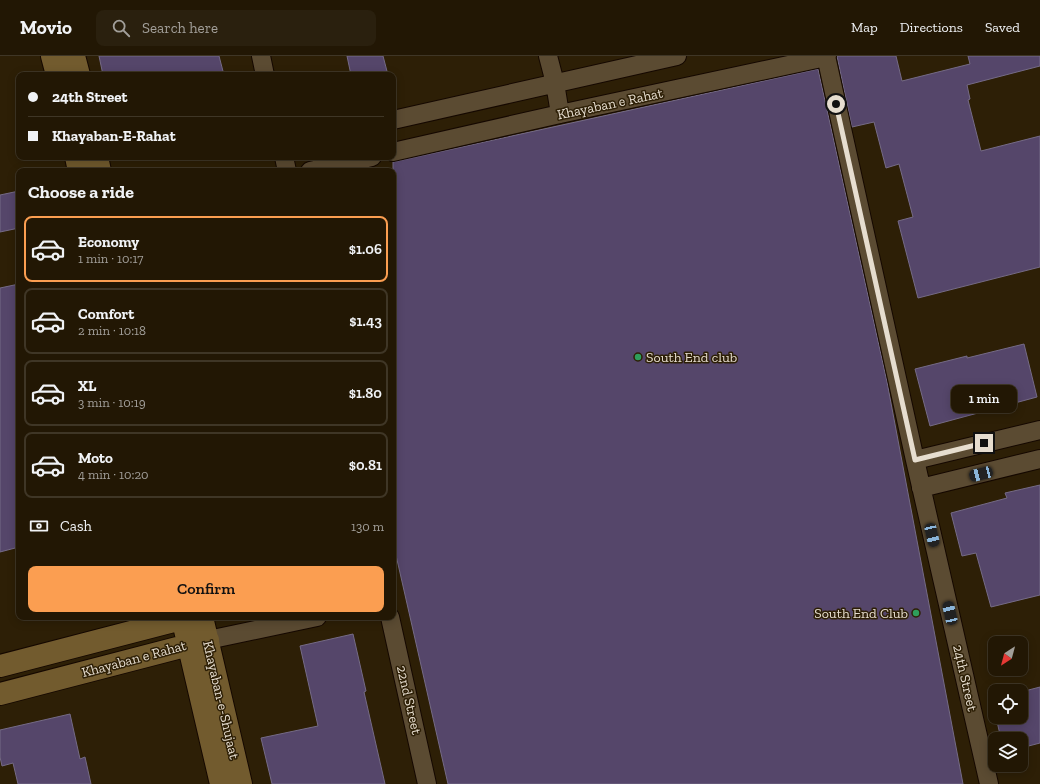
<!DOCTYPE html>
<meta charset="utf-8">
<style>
:root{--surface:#221704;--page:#2a200e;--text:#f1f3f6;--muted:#a29f9a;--line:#3f3626;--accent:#fb9e51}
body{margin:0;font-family:"Zilla Slab",serif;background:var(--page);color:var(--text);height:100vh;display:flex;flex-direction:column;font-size:15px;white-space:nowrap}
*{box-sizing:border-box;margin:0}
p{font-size:13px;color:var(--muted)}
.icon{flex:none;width:22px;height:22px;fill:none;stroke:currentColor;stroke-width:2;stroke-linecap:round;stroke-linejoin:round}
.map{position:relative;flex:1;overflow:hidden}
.side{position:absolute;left:16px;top:112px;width:380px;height:452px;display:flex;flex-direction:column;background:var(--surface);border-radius:8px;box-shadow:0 2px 10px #0003,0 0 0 1px var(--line)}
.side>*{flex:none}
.hud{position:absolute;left:16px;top:16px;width:380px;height:88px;border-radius:8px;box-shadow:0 2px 10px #0003,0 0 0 1px var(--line);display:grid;align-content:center;height:88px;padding:0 12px;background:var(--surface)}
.needle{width:26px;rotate:216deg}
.buttons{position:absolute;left:988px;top:580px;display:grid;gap:8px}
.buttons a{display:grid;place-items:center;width:40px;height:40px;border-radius:8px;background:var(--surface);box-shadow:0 2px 10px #0003,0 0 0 1px var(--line);font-size:20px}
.end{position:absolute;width:18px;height:18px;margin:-9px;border:5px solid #e6ddcf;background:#111;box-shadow:0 0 0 2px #111}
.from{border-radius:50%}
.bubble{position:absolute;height:28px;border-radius:8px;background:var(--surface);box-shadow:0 2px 10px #0003,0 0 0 1px var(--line);font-size:13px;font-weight:600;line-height:28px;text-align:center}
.car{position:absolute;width:12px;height:24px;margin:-12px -6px;border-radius:5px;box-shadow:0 0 3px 1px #0007;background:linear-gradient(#222 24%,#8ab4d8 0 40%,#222 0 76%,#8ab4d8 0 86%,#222 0)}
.hud b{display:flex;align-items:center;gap:14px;height:38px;font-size:15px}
.hud b+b{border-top:1px solid var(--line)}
.hud i{width:10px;height:10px;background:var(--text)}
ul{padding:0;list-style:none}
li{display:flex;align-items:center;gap:12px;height:66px;margin:0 8px 6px;padding:0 4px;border:2px solid var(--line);border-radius:8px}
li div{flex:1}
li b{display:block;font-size:15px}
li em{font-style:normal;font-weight:600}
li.current{border-color:var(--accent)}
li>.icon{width:36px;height:36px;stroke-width:1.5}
h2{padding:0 12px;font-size:18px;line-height:48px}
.pay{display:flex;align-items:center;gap:10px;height:44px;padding:0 12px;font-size:15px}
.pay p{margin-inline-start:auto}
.button{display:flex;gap:8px;margin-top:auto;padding:8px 12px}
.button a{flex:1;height:46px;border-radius:8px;background:var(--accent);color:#111;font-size:16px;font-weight:600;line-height:46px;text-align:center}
header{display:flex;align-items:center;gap:24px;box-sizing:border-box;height:56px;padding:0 20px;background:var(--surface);border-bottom:1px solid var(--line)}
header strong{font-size:19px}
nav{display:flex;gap:22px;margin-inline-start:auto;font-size:14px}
.search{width:280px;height:36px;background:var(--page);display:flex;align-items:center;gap:10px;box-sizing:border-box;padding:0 14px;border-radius:8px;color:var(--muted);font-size:15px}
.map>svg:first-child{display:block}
.building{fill:#55466a;stroke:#756b86}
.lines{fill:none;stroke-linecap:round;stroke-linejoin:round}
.street-casing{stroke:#150800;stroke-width:20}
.secondary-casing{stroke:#150800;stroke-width:24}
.street{stroke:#5b4b32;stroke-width:18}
.secondary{stroke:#725b2e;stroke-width:22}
.route{stroke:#e6ddcf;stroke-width:5}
.leisure-dot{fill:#2e9e5b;stroke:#2d1f06;stroke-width:1.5}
.labels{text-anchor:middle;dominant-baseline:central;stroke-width:3;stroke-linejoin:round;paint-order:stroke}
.street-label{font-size:14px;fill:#e6ddcf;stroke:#2d1f06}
.poi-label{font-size:14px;fill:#e6ddcf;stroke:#2d1f06;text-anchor:start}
</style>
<header>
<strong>Movio</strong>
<div class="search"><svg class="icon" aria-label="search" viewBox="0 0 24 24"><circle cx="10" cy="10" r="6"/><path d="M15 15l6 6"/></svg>Search here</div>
<nav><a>Map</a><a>Directions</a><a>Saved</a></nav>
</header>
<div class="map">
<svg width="1040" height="728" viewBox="0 0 1040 728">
<rect width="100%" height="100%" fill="#2d1f06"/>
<path class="building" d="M99 0H219L224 19H103Z
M347 0H383L388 19H351Z
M837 0H896L902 25 970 8 968 0H1040V10L967 29 970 43 968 44 981 95 1040 80V211L918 242 898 165 913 161 899 108 886 112 874 66 852 71Z
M818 13 887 326 963 728H448L393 486V106Z
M19 135V172L0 176V139Z
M19 228V491L0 496V232Z
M1024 288 1037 341 930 370 915 313 967 300V302Z
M1040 429V539L991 551 976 497 962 500 951 457 1007 442 1005 437Z
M353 578 366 635 364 636 385 728H272L261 682 318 670 300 590Z
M1040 631V687L1021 692V683H1001L996 661H1021V636Z
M995 642V659L991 643Z
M70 658 80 703 85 701 91 728H18L13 707 2 710 0 701V674Z"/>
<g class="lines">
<g class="street-casing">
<path id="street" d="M261 0 265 19
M548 0 555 27 560 58
M826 0 915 404 989 728
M393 64 677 0
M393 96 560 58 826 1 827 0
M284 101 287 115
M310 115 372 101
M915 404 1040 374
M921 432 1040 403
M390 561 427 728
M208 584 317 561"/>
</g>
<g class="secondary-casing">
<path id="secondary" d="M52 0 57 19
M74 0 79 19
M76 101 79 115
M97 101 100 115
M202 561 241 728
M185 574 221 728
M0 610 189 561
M0 638 208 584"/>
</g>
<use href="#street" class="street"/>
<use href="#secondary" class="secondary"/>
</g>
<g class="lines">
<path class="route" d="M836 48 915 404 984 387"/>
</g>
<g class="leisure-dot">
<circle cx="638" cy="301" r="4"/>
<circle cx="916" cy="557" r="4"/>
</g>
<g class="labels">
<g class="street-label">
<text transform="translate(610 48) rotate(-12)">Khayaban e Rahat</text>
<text transform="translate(134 603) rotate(-15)">Khayaban e Rahat</text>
<text transform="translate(965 622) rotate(77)">24th Street</text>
<text transform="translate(221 644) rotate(77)">Khayaban-e-Shujaat</text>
<text transform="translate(409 644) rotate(77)">22nd Street</text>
</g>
<g class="poi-label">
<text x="646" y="301">South End club</text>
<text x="908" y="557" text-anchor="end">South End Club</text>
</g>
</g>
</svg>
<div class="buttons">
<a><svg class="needle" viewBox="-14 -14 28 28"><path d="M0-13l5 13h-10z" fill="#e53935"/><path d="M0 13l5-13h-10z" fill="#a29f9a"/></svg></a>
<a><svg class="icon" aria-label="locate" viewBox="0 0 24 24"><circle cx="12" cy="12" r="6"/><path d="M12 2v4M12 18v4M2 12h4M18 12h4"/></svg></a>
<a><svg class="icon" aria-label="layers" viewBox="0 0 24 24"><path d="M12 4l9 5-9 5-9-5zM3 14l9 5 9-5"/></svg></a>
</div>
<i class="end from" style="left:836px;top:48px"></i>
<i class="end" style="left:984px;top:387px"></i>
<div class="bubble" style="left:951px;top:329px;width:66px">1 min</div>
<i class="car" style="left:981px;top:418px;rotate:256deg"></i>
<i class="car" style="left:932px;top:479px;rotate:167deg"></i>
<i class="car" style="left:950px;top:557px;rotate:347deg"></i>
<div class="hud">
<b><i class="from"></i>24th Street</b>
<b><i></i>Khayaban-E-Rahat</b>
</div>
<section class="side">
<h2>Choose a ride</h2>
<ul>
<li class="current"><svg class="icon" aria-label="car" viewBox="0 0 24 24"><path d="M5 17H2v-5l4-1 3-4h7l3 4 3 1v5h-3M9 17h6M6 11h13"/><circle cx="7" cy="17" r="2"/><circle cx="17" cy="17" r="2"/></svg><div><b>Economy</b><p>1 min · 10:17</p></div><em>$1.06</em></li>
<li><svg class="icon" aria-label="car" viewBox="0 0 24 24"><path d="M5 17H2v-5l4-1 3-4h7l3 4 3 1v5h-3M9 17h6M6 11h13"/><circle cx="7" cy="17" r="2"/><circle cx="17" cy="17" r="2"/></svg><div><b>Comfort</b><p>2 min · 10:18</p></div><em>$1.43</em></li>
<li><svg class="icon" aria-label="car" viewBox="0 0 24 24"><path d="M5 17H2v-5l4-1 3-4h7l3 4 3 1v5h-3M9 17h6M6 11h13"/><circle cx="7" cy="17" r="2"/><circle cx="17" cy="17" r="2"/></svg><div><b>XL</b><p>3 min · 10:19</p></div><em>$1.80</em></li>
<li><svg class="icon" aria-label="car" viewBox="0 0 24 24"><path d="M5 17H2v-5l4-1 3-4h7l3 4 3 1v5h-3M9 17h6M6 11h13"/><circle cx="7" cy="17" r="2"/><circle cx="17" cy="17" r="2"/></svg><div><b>Moto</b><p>4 min · 10:20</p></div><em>$0.81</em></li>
</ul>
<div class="pay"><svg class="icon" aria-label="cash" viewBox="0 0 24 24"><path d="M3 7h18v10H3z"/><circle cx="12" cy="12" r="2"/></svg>Cash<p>130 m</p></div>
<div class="button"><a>Confirm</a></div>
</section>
</div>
